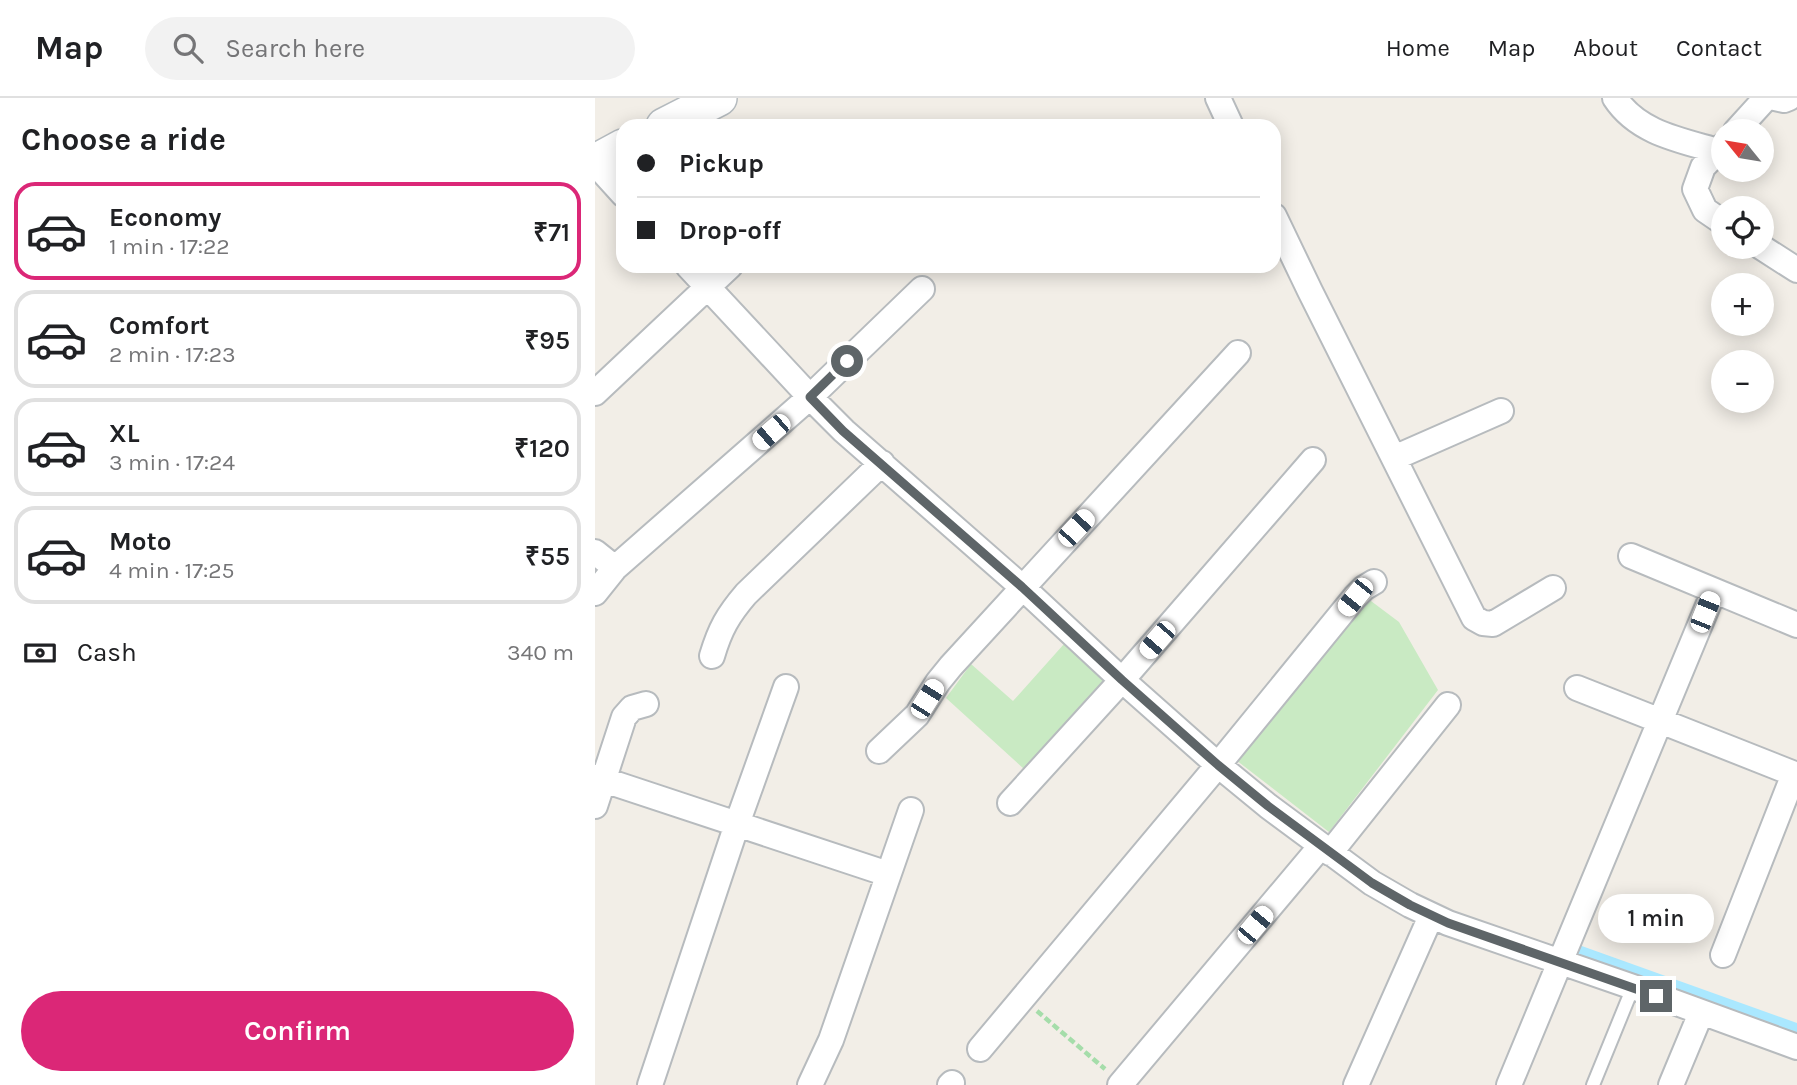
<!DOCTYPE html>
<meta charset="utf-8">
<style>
:root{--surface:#fff;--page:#f2f2f2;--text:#202124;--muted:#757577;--line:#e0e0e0;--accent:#db2777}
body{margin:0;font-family:Karla,sans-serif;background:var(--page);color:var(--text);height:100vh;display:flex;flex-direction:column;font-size:26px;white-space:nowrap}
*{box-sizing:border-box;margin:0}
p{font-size:23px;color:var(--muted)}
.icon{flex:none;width:38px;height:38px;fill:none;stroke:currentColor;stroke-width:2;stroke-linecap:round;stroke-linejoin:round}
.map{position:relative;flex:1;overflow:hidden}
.side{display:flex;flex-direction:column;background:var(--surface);width:595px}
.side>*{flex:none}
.top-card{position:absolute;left:21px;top:21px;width:665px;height:154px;border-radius:21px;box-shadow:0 4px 18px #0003;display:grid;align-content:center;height:154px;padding:0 21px;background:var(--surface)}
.needle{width:46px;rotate:300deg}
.buttons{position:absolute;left:1116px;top:21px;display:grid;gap:14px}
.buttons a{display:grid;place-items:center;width:63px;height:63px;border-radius:50%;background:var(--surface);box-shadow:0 4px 18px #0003;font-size:35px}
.end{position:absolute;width:32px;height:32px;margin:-16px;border:9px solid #5e6568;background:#fff;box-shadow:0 0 0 4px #fff}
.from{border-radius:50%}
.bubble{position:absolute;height:49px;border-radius:24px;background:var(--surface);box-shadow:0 4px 18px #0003;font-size:23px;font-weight:600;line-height:49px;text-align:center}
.car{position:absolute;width:21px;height:42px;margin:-21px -10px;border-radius:9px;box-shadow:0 0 5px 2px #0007;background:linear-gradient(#fff 24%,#345 0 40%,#fff 0 76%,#345 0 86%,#fff 0)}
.top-card b{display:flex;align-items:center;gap:24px;height:66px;font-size:26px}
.top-card b+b{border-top:2px solid var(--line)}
.top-card i{width:18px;height:18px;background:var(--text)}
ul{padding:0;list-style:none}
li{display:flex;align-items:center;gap:21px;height:98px;margin:0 14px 10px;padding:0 7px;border:4px solid var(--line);border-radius:21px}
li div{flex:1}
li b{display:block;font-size:26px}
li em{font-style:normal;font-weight:600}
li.current{border-color:var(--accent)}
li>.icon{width:63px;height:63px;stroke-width:1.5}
h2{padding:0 21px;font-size:32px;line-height:84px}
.pay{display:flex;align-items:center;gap:18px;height:77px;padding:0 21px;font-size:26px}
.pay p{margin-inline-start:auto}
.cta{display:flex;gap:14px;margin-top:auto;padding:14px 21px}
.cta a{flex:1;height:80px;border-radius:42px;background:var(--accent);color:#fff;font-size:28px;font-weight:600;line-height:80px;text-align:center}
header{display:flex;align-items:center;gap:42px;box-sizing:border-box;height:98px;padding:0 35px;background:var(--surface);border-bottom:2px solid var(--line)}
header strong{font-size:33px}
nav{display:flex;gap:38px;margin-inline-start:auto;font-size:24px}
.search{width:490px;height:63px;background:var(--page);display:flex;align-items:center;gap:18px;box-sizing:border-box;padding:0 24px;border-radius:38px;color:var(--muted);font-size:26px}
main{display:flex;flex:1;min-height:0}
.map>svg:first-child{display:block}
.green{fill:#c9eac3}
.water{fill:#aae8ff}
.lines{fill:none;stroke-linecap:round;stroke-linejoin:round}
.service-casing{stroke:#b7bbbe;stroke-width:16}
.minor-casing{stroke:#b7bbbe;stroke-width:28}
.secondary-casing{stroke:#b5bbbf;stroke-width:38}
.path{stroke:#a5ddaa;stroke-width:4.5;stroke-dasharray:7 3.5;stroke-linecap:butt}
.service{stroke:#fff;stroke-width:12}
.minor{stroke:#fff;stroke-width:24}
.secondary{stroke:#fff;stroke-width:35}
.route{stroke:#5e6568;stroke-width:9}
</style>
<header>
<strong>Map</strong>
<div class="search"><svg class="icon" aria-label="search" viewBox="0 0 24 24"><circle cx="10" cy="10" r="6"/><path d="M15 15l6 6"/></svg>Search here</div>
<nav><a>Home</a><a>Map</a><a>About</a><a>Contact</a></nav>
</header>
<main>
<section class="side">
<h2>Choose a ride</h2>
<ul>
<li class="current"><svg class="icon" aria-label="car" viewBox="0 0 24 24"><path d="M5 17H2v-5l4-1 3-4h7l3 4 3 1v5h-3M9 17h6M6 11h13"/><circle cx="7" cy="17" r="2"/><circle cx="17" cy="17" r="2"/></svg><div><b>Economy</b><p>1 min · 17:22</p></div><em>₹71</em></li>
<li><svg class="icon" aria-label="car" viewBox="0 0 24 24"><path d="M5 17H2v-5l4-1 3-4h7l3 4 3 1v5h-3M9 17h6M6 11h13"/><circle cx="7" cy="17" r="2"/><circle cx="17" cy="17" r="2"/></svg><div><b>Comfort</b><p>2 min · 17:23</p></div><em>₹95</em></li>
<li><svg class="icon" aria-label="car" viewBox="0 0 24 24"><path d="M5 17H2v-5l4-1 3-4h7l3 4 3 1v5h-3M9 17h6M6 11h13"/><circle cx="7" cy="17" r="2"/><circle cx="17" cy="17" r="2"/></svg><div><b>XL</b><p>3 min · 17:24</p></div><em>₹120</em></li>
<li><svg class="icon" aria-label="car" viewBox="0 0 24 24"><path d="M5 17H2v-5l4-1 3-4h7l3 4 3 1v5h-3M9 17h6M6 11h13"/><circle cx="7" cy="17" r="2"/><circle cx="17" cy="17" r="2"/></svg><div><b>Moto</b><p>4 min · 17:25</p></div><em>₹55</em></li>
</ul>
<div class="pay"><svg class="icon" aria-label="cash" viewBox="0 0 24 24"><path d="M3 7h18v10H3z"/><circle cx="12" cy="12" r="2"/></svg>Cash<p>340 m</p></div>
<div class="cta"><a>Confirm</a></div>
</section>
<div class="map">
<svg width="1202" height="987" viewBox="0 0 1202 987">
<rect width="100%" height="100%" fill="#f2eee7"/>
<path class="green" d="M772 500 804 524 843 592 734 734 641 662Z
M469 546 510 583 429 671 351 600 376 566 418 603Z"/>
<path class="water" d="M984 847 1202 925V938L980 859Z"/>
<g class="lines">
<g class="service-casing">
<path id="service" d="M998 987 1038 889"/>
</g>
<g class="minor-casing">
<path id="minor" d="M623 0 636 28
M1020 0C1043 35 1085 42 1123 53
M1180 0 1189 2 1194 0
M1141 33 1171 0
M1129 47 1108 69 1100 91 1110 112 1129 125
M0 65 28 96
M679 118 715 193 879 520 888 525 898 526 958 490
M1166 149 1202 172
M93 168 215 299 249 333 427 489 527 582 623 667 673 708 777 785 815 807 853 825 1038 889 1202 949
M0 295 135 168
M799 360 906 313
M0 454 20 470
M1036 458 1202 527
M0 495 20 470 215 299 327 191
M117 558C125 531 133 517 151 496L287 365
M982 590 1202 677
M284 653 322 617 343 584 356 568 643 255
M0 679 293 776
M415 705 527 582 718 362
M0 708 29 619 37 610 51 606
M735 755 853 607
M1128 857 1199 676
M385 951 623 667 760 499 769 490 779 484
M55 987 142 726 191 589
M215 987 236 942 316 712
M355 987 357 985
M525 987 726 748
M761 987 836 818
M914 987 1119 493
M1076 987 1106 915"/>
</g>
<g class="secondary-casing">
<path id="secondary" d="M69 28 124 0
M0 64 28 49"/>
</g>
<path class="path" d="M442 913 510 971"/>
<use href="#service" class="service"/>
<use href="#minor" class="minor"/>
<use href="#secondary" class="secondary"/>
</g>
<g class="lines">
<path class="route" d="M252 263 215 299 248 333 427 489 527 582 623 667 673 708 777 785 815 807 853 825 1061 898"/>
</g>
</svg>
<div class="buttons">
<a><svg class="needle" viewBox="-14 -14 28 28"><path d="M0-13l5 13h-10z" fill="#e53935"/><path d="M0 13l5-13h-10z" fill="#757577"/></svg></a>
<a><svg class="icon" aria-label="locate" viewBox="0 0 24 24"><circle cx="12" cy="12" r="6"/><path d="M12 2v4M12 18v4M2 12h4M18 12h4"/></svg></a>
<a>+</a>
<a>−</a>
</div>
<i class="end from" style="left:252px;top:263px"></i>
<i class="end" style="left:1061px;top:898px"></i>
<div class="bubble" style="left:1003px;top:796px;width:116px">1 min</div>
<i class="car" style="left:176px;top:334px;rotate:229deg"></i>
<i class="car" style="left:481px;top:430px;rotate:43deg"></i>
<i class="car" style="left:760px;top:499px;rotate:219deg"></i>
<i class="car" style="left:1110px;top:514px;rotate:22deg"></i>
<i class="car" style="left:562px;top:542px;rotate:221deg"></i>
<i class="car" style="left:332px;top:601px;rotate:32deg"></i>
<i class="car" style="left:660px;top:827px;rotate:40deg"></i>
<div class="top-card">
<b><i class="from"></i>Pickup</b>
<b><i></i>Drop-off</b>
</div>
</div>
</main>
